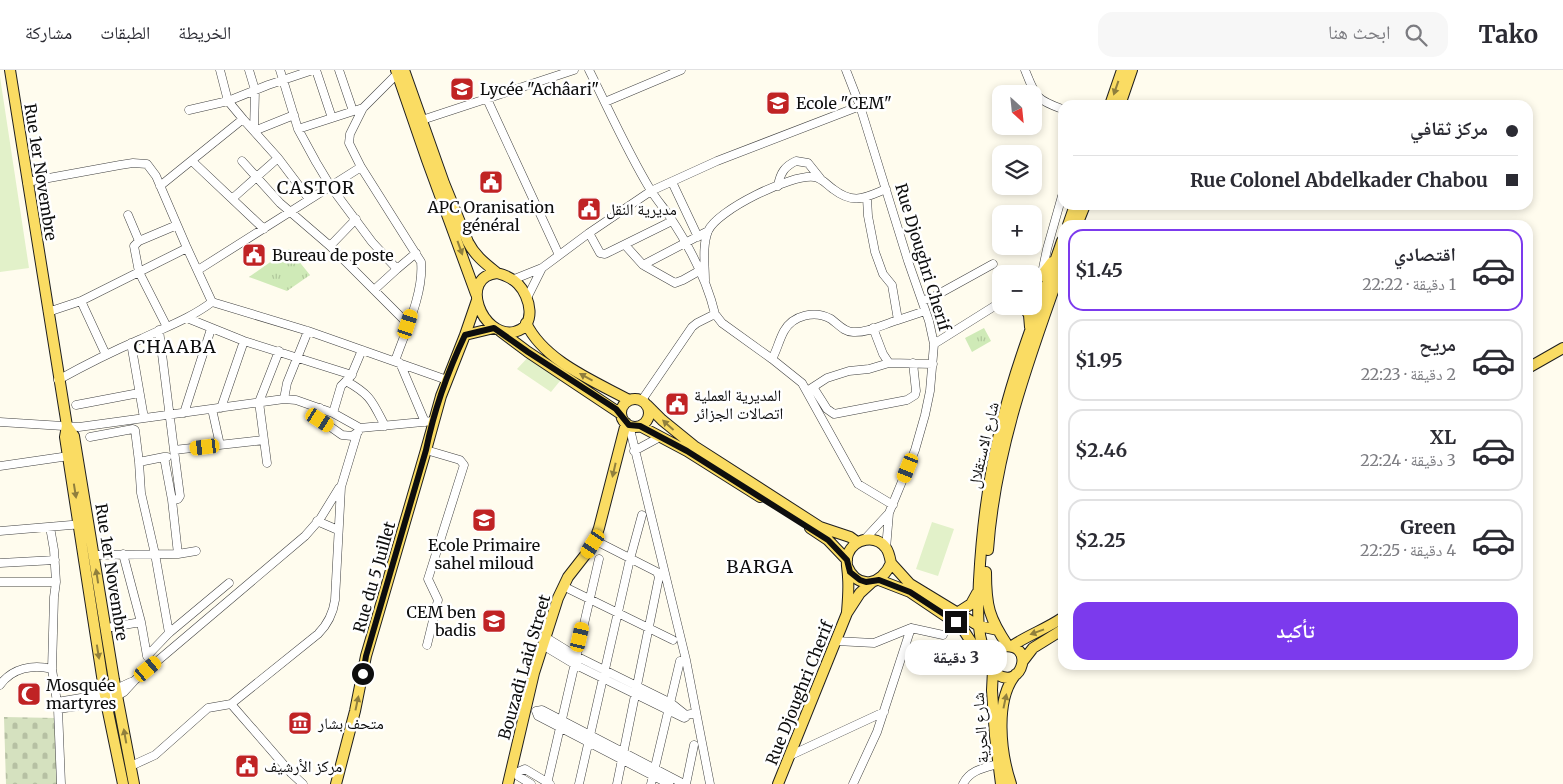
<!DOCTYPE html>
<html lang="ar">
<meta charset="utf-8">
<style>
:root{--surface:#fff;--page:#f7f7f7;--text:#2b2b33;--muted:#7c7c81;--line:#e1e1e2;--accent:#7c3aed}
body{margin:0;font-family:Merriweather,"Noto Naskh Arabic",serif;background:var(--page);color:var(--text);direction:rtl;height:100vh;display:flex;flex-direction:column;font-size:19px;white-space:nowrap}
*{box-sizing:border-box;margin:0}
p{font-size:16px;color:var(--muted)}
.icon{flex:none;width:28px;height:28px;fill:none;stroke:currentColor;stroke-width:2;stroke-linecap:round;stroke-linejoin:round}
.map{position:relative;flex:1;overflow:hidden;direction:ltr}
.details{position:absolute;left:1058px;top:150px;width:475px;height:450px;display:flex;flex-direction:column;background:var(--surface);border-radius:15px;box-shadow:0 2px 8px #0003;direction:rtl}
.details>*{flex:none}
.guide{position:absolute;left:1058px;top:30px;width:475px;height:110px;border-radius:15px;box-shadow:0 2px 8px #0003;direction:rtl;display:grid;align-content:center;height:110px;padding:0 15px;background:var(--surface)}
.needle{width:32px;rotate:153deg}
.tools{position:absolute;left:992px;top:15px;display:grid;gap:10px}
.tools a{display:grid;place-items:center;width:50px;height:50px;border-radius:10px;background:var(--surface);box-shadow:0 2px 8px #0003;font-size:25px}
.end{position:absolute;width:22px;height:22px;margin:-11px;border:6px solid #0e0e0e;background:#fff;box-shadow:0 0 0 2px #fff}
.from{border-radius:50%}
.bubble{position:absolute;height:35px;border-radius:15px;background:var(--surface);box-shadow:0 2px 8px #0003;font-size:16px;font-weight:700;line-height:35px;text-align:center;direction:rtl}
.car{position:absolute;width:15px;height:30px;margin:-15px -8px;border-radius:6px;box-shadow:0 0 4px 1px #0007;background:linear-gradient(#f5c518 24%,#345 0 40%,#f5c518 0 76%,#345 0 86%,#f5c518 0)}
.guide b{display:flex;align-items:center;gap:18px;height:48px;font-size:19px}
.guide b+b{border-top:1px solid var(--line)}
.guide i{width:12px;height:12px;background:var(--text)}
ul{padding:9px 0 0;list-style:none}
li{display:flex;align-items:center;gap:15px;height:82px;margin:0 10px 8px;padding:0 5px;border:2px solid var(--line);border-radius:15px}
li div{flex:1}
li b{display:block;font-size:19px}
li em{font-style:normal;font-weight:700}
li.selected{border-color:var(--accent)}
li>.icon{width:45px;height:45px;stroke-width:1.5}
.button{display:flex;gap:10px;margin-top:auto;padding:10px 15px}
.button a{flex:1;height:58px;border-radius:15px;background:var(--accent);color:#fff;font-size:20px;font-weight:700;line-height:58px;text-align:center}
header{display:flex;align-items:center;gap:30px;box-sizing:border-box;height:70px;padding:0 25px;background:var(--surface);border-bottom:1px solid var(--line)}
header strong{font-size:24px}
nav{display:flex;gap:28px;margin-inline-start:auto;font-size:18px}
.search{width:350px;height:45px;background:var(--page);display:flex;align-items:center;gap:12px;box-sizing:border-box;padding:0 18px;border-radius:15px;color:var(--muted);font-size:19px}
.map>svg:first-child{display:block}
.cemetery{fill:url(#cemetery-stones)}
.park{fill:url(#park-tufts)}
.pitch{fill:#e2f1c9}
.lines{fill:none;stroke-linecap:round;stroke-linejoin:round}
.minor-casing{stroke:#414141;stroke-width:9}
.major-casing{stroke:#1f1f1f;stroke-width:12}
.minor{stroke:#fff;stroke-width:8}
.major{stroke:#fadc63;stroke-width:10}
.oneway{fill:#907f3d}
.route{stroke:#0e0e0e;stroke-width:6}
.labels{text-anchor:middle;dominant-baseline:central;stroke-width:5;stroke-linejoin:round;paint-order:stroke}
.poi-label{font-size:16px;fill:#0e0e0e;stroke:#fff;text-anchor:start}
.street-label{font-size:16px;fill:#0e0e0e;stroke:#fff}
.neighbourhood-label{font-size:18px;letter-spacing:1px;fill:#0e0e0e;stroke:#fff}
</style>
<header>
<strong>Tako</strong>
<div class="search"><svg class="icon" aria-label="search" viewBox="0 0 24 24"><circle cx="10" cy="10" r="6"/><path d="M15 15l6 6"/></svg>ابحث هنا</div>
<nav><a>الخريطة</a><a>الطبقات</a><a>مشاركة</a></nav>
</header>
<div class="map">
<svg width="1563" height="714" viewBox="0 0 1563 714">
<defs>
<pattern id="cemetery-stones" width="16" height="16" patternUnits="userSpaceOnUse" patternTransform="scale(1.25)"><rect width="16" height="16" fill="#d5e1bf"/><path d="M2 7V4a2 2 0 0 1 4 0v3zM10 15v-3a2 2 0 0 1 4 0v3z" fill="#b6c0a3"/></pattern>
<pattern id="park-tufts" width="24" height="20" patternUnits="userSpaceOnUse" patternTransform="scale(1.25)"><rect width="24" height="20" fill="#cfeab7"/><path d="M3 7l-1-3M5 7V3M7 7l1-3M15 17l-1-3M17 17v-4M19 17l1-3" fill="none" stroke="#b1c89c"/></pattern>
</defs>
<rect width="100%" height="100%" fill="#fffcee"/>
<path class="cemetery" d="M4 647 56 648 59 714H6Z"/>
<path class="park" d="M289 179 310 205 287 221 249 207Z
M984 258 991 271 972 282 965 268Z"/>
<path class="pitch" d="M0 7 29 198 0 202Z
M531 284 564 306 551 322 517 299Z
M932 452 954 459 938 506 916 499Z"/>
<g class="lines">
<g class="minor-casing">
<path id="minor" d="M249 0 255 20 254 61 294 45
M280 0 298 59 316 92 331 117 372 172 397 199 416 183
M316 0 332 48
M339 0 353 41
M589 0C609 40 627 81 650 119 656 129 664 138 670 147 689 176 707 210 715 244
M846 0 860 36 908 191 929 251 934 274 930 321 925 345 915 380 889 443 864 470
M1025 0C1036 27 1035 29 1062 39
M487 29 559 185
M605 32 681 0
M189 40 228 31 220 0
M243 49 228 31 268 15 313 0
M422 50 574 0
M298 59 363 38
M192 91 264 159
M242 91 280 133 330 176 408 254
M27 112 120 95 133 93 147 94 156 106 187 178 212 232
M672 112 698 167
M160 116 243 49 278 88 309 129
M778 116C780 103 785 96 796 91L808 93 820 108
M233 128 278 88
M867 128 868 146 875 182 883 204 892 215 898 250 925 241
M128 145 139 171
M589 163 600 183 605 184 672 151
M625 175 643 195 708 161
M330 176 356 149
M643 195 675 213 683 210 699 201
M198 200 361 97
M1042 203 1047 179 1062 126
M512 210 542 198 589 163 651 121 717 91 860 36
M705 211C705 196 702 176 708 161 717 140 791 104 814 107 822 108 826 114 833 119 854 135 864 128 886 119
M374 220 397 199
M527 228 542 198
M81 231 106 285
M922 231 935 226 993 194
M48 242 81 231 187 178
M187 248 244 271 352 305
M167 257 139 202 134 176 139 171 177 155
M873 258 883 284 889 293
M159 260 174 380
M131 273 144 348
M934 274 1001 232
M772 289C777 280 779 270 784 261 793 245 815 240 831 249 838 254 844 262 853 262 868 263 884 254 898 250
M395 291C405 262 424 223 421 192L361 97 349 73 350 64 363 38 400 1
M400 293 425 352
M58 310C85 295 113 281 141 269 166 257 191 248 212 232L308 261 447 310
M346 311C371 325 372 331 385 356
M813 317 827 339 834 344 907 330 915 325 916 321 913 293
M810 319 827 308 849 301 869 299 889 293 933 294
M284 329 287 313 308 261
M642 330 692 257 697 253 715 244 722 253 772 289 802 313 858 414 893 435
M76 335 139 323
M221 338 244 271
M320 338 318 348 342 365 352 366 358 362
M212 339 220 375
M184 343 211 259
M333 343 341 316 351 306 362 280
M0 352 79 357 284 329 296 330 333 343 360 358 433 351
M629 355 686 590 710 714
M90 367 133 359 135 360 139 392
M426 380 460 390 464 395 428 509 438 530 427 575
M634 381 660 367
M164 387 139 392 141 423 155 484 169 563
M167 387H164L172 430 178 484
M267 393 259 332 279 281
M0 396 69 386
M172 430 178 429 180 426 174 380 264 370
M317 451 338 460
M50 457 54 480 56 512
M0 461 83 454
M602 474 657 502 659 507 617 714
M886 479 889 443
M123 484 141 552 147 586 169 563 229 513
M94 485 178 484 196 481
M0 493 55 490
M0 512H56L54 527 52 599 58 639 61 714
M569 519 673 570
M112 557 141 552
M836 571 874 573 911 558 943 565
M0 615C12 598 33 594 52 599
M57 632 105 624 131 612
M231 634 291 703 303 714
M58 639 106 632 124 622 135 610 305 466 320 449 339 418
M686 645 671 633 576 586 550 570 549 579 574 594 684 648 686 647V645L696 643
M789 686 884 642
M131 696 155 685 208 638 231 634 318 564C328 554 333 544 335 530L341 417 357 364
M531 714 518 706V702L525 699 550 714
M547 714 599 489
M579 714 630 489 642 445
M651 714 680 591
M669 714 538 646 536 641 542 640 684 714
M686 714 694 675
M853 714 877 662 911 558
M963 714C970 700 984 698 998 694"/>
</g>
<g class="major-casing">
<path id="major" d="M10 0 67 356 65 367 106 632 123 714
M396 0 427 90 476 224
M404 0 444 113 468 172C475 186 486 194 497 203
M1110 35 1122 0
M1120 35 1132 0
M1068 155 1075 135
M1077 155 1085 135
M497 203C505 205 512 208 518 214 530 226 538 257 514 262 482 268 458 207 497 203Z
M1034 211 1042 205 1052 192
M1024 236 1029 245 1030 257
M526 253C544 291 594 311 629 330
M500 261 528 282 621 344
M465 265 494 258
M1528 298 1563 278
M621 343a14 14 0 1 1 28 0a14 14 0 1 1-28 0Z
M647 335 662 350 694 376 820 457 850 467 857 472
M67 356 74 366 114 610 134 714
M640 356 687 381 760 427
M810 458 828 470 847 490
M988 480C995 381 1029 288 1062 196
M891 493 910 514 979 556 998 560
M986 502C986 536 989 548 1008 576
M879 510 910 522 956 553 962 558C971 571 985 596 997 604 1022 622 1037 570 1001 577L992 585 991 595
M847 542C848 530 849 519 848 507 848 499 845 491 848 484 854 468 876 464 886 478 889 482 890 488 891 493 882 515 858 521 847 496
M957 543 971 534 977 523
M1012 576C1028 565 1046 559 1062 548
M1023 591 1033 578 1062 560
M990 592C975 569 978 536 979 510 982 455 989 401 1003 348 1018 288 1042 230 1062 171
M993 600 992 620 995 666 1001 714
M336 714 355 641 366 586 426 380 441 326 465 265 477 230
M508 714 534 603 558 528 568 507 593 475 599 458 626 353
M778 714 847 543 860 523 872 512
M1011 714C1001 684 994 630 1016 604"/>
</g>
<use href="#minor" class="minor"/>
<use href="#major" class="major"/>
</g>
<defs><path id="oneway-solid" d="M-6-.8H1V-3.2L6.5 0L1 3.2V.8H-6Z" transform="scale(1.25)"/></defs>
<g class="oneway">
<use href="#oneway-solid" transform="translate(1116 18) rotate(109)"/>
<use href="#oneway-solid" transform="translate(460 178) rotate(70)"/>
<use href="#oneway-solid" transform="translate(586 307) rotate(-151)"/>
<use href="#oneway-solid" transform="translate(668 355) rotate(-138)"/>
<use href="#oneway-solid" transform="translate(614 400) rotate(103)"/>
<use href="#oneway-solid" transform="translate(75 421) rotate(81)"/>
<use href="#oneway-solid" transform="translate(97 506) rotate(-99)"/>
<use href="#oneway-solid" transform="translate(1037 562) rotate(160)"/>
<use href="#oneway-solid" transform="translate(98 582) rotate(81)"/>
<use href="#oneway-solid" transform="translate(1005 631) rotate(-78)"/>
<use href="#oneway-solid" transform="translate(357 633) rotate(-78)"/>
<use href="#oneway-solid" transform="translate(125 666) rotate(-100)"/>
</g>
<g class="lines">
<path class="route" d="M363 604 366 586 426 380C434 340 448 301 465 265L494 258 528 282 616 339 629 355 640 356 687 381 828 470 847 490 850 502 860 510 866 512 879 510 910 522 956 552"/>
</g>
<defs>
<g id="school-square" transform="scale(1.25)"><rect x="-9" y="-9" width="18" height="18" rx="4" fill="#c02324" stroke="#fff"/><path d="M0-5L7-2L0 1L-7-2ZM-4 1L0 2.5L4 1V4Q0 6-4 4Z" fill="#fff"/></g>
<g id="civic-square" transform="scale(1.25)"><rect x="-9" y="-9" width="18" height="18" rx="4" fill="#c02324" stroke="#fff"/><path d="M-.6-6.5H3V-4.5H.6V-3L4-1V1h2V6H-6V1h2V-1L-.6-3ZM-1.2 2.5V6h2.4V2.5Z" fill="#fff"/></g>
<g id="mosque-square" transform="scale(1.25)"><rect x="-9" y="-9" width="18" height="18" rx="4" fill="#c02324" stroke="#fff"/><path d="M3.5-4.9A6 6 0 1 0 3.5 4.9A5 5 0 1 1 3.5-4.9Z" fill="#fff"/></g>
<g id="museum-square" transform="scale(1.25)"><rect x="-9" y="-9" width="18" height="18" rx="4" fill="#c02324" stroke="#fff"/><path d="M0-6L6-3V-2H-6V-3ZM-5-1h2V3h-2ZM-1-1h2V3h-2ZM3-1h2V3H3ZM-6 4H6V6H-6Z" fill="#fff"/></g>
</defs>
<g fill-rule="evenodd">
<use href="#school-square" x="462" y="19"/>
<use href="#school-square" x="778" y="33"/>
<use href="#civic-square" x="491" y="112"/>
<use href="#civic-square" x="589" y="139"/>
<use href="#civic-square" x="254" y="185"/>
<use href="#civic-square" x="677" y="334"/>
<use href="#school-square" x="484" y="450"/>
<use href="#school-square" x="494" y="551"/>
<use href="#mosque-square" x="29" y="624"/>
<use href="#museum-square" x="300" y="653"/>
<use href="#civic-square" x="247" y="696"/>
</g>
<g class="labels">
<g class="poi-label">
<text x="480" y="19">Lycée "Achâari"</text>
<text x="796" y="33">Ecole "CEM"</text>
<text x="491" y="137" text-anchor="middle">APC Oranisation<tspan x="491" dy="18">général</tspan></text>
<text x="606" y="139">مديرية النقل</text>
<text x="272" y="185">Bureau de poste</text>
<text x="694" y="325">المديرية العملية<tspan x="694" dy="18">اتصالات الجزائر</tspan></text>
<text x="484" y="475" text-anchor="middle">Ecole Primaire<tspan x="484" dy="18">sahel miloud</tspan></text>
<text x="476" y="542" text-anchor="end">CEM ben<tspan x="476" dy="18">badis</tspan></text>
<text x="46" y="615">Mosquée<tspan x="46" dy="18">martyres</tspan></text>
<text x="318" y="653">متحف بشار</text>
<text x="264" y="696">مركز الأرشيف</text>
</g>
<g class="street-label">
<text transform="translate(41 102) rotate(81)">Rue 1er Novembre</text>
<text transform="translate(923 187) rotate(73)">Rue Djoughri Cherif</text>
<text transform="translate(983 375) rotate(-77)">شارع الاستقلال</text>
<text transform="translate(112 502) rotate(81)">Rue 1er Novembre</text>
<text transform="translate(374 507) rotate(-74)">Rue du 5 Juillet</text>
<text transform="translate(524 597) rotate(-74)">Bouzadi Laid Street</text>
<text transform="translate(799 623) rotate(-68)">Rue Djoughri Cherif</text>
<text transform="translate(980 658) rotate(-94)">شارع الحرية</text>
</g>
<g class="neighbourhood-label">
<text x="316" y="117">CASTOR</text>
<text x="175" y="276">CHAABA</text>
<text x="760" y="496">BARGA</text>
</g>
</g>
</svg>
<div class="tools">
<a><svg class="needle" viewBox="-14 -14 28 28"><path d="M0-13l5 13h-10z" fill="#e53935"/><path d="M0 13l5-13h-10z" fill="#7c7c81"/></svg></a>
<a><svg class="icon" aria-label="layers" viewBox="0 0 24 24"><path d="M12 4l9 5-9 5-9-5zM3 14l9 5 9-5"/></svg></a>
<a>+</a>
<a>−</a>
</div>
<i class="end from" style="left:363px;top:604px"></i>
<i class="end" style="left:956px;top:552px"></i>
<div class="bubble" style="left:905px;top:570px;width:102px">3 دقيقة</div>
<i class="car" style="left:408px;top:254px;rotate:18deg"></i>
<i class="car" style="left:320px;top:350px;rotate:123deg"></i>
<i class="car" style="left:205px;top:377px;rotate:263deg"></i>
<i class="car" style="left:908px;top:398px;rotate:202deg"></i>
<i class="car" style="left:593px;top:474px;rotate:213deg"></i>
<i class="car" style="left:580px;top:567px;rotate:13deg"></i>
<i class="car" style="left:148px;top:599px;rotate:50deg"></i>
<div class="guide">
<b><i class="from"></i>مركز ثقافي</b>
<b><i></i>Rue Colonel Abdelkader Chabou</b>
</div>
<section class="details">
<ul>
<li class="selected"><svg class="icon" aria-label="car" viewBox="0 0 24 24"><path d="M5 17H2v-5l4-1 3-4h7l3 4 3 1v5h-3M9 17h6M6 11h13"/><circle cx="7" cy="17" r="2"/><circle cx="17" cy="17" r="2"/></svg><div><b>اقتصادي</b><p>1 دقيقة · 22:22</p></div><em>$1.45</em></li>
<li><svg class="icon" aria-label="car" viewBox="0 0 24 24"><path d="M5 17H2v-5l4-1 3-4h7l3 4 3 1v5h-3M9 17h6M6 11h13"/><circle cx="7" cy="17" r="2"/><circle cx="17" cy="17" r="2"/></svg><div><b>مريح</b><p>2 دقيقة · 22:23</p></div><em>$1.95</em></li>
<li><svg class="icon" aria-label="car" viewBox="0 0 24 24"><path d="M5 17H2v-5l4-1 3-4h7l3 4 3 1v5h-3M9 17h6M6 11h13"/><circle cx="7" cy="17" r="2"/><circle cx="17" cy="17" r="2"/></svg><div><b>XL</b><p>3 دقيقة · 22:24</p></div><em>$2.46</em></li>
<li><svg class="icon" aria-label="car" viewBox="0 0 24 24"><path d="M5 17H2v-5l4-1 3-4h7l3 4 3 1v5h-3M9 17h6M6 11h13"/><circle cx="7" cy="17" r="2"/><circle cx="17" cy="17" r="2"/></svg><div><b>Green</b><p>4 دقيقة · 22:25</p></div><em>$2.25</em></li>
</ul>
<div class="button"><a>تأكيد</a></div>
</section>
</div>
